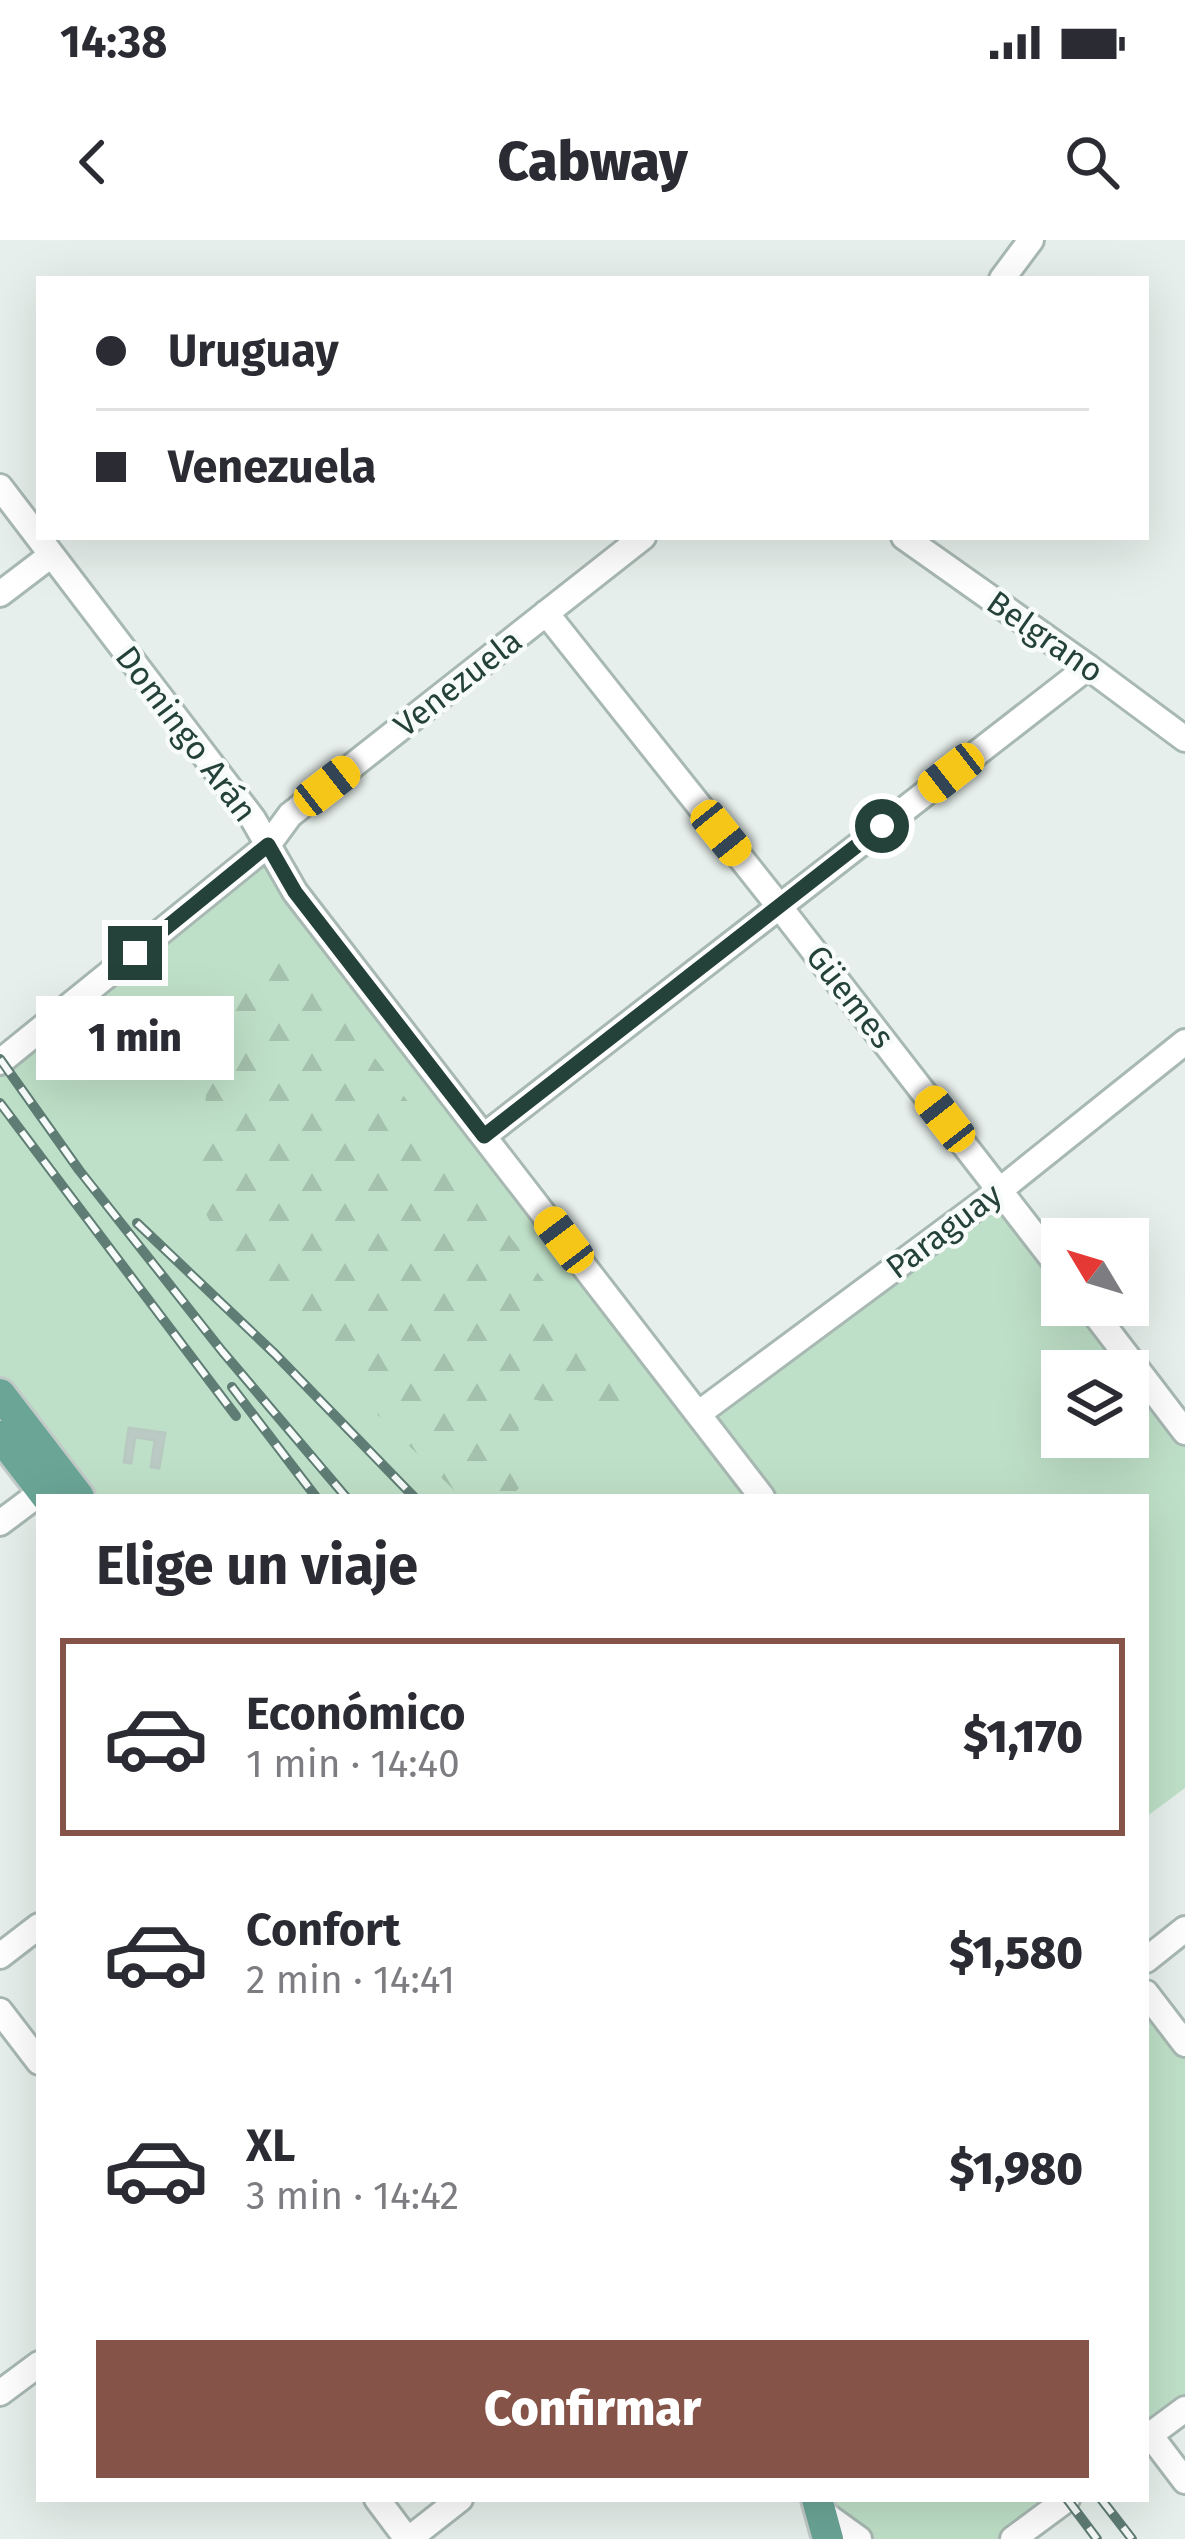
<!DOCTYPE html>
<html lang="es">
<meta charset="utf-8">
<style>
:root{--surface:#fff;--page:#f2f2f3;--text:#2b2b33;--muted:#7c7c81;--line:#e1e1e2;--accent:#855347}
body{margin:0;font-family:"Fira Sans",sans-serif;background:var(--page);color:var(--text);height:100vh;display:flex;flex-direction:column;font-size:45px;white-space:nowrap}
*{box-sizing:border-box;margin:0}
p{font-size:39px;color:var(--muted)}
.icon{flex:none;width:66px;height:66px;fill:none;stroke:currentColor;stroke-width:2;stroke-linecap:round;stroke-linejoin:round}
.map{position:relative;flex:1;overflow:hidden}
.drawer{position:absolute;left:36px;top:1254px;width:1113px;height:1008px;display:flex;flex-direction:column;background:var(--surface);border-radius:0px;box-shadow:0 12px 48px #0002}
.drawer>*{flex:none}
.guide{position:absolute;left:36px;top:36px;width:1113px;height:264px;border-radius:0px;box-shadow:0 12px 48px #0002;display:grid;align-content:center;height:264px;padding:0 60px;background:var(--surface)}
.needle{width:78px;rotate:308deg}
.fabs{position:absolute;left:1041px;top:978px;display:grid;gap:24px}
.fabs a{display:grid;place-items:center;width:108px;height:108px;border-radius:0px;background:var(--surface);box-shadow:0 12px 48px #0002;font-size:60px}
.end{position:absolute;width:54px;height:54px;margin:-27px;border:15px solid #24423a;background:#fff;box-shadow:0 0 0 6px #fff}
.from{border-radius:50%}
.bubble{position:absolute;height:84px;border-radius:0px;background:var(--surface);box-shadow:0 12px 48px #0002;font-size:39px;font-weight:800;line-height:84px;text-align:center}
.car{position:absolute;width:36px;height:72px;margin:-36px -18px;border-radius:15px;box-shadow:0 0 9px 3px #0007;background:linear-gradient(#f5c518 24%,#345 0 40%,#f5c518 0 76%,#345 0 86%,#f5c518 0)}
.guide b{display:flex;align-items:center;gap:42px;height:114px;font-size:45px}
.guide b+b{border-top:3px solid var(--line)}
.guide i{width:30px;height:30px;background:var(--text)}
ul{padding:0;list-style:none}
li{display:flex;align-items:center;gap:36px;height:198px;margin:0 24px 18px;padding:0 36px;border:6px solid transparent;border-radius:0px}
li div{flex:1}
li b{display:block;font-size:45px}
li em{font-style:normal;font-weight:800}
li.active{border-color:var(--accent)}
li>.icon{width:108px;height:108px;stroke-width:1.5}
h2{padding:0 60px;font-size:54px;line-height:144px}
.cta{display:flex;gap:24px;margin-top:auto;padding:24px 60px}
.cta a{flex:1;height:138px;border-radius:0px;background:var(--accent);color:#fff;font-size:48px;font-weight:800;line-height:138px;text-align:center}
.status{display:flex;justify-content:space-between;align-items:center;height:84px;padding:0 60px;background:var(--surface);direction:ltr}
.status svg{height:33px;fill:currentColor}
header{display:flex;justify-content:space-between;align-items:center;height:156px;padding:0 60px;background:var(--surface);font-size:54px;font-weight:800}
.map>svg:first-child{display:block}
.green{fill:#bfe0c8;fill-rule:evenodd}
.forest{fill:url(#forest-firs)}
.building{fill:#bbcac4;stroke:#b8c9c2;stroke-width:3}
.lines{fill:none;stroke-linecap:round;stroke-linejoin:round}
.minor-casing{stroke:#a8b8b2;stroke-width:30}
.major-casing{stroke:#c2cac8;stroke-width:36}
.minor{stroke:#fff;stroke-width:24}
.major{stroke:#6aa596;stroke-width:30}
.rail-casing{stroke:#5f7d75;stroke-width:10}
.rail{stroke:#f7fbf9;stroke-width:6;stroke-dasharray:18;stroke-linecap:butt}
.route{stroke:#24423a;stroke-width:15}
.labels{text-anchor:middle;dominant-baseline:central;stroke-width:9;stroke-linejoin:round;paint-order:stroke}
.street-label{font-size:33px;fill:#24423a;stroke:#f7fbf9}
</style>
<div class="status"><b>14:38</b><svg viewBox="0 0 49 12"><path d="M0 12V9h3v3zM5 12V6h3v6zM10 12V3h3v9zM15 12V0h3v12zM26 1h20v11H26zM47 4h2v5h-2z"/></svg></div>
<header><svg class="icon" aria-label="back" viewBox="0 0 24 24"><path d="M15 5l-7 7 7 7"/></svg>Cabway<svg class="icon" aria-label="search" viewBox="0 0 24 24"><circle cx="10" cy="10" r="6"/><path d="M15 15l6 6"/></svg></header>
<div class="map">
<svg width="1185" height="2299" viewBox="0 0 1185 2299">
<defs>
<pattern id="forest-firs" width="22" height="20" patternUnits="userSpaceOnUse" patternTransform="scale(3)"><rect width="22" height="20" fill="#bfe0c8"/><path d="M5 1l3.5 6h-7zM16 11l3.5 6h-7z" fill="#a4c1ad"/></pattern>
</defs>
<rect width="100%" height="100%" fill="#e6efeb"/>
<path class="green" d="M268 605 698 1174 1000 950 1062 1031V1065H1088L1185 1192V1548L1146 1577V1257H79L0 1154V822ZM1062 1131H1128V1197H1062Z
M1146 1753 1185 1804V2169L1146 2198Z
M817 2259H1067L1013 2299H859Z"/>
<path class="forest" d="M284 698 637 1164 619 1178 518 1156 520 1247 510 1257H461L247 1046 198 960 214 748Z"/>
<path class="building" d="M129 1188 165 1193 159 1228 151 1227 155 1200 135 1197 131 1223 124 1222Z"/>
<g class="lines">
<g class="minor-casing">
<path id="minor" d="M1002 39 1031 0
M0 247 253 579 295 652 762 1257
M904 297 1088 427 1185 499
M0 354 50 316
M546 373 779 666 1062 1031
M0 822 268 605 290 575 643 297
M484 896 1088 427
M1088 1065 1185 1192
M698 1174 1000 950 1185 802
M0 1283 56 1241
M0 1716 39 1686
M1146 1720 1185 1689
M1146 1753 1185 1804
M0 1771 39 1822
M0 2153 39 2124
M1150 2195 1185 2241
M1146 2198 1185 2169
M377 2259 407 2299
M823 2273 859 2299
M409 2299 460 2259
M1013 2299 1067 2259"/>
</g>
<g class="major-casing">
<path id="major" d="M0 1154 79 1257
M0 1196 47 1257
M817 2259 828 2299"/>
</g>
<use href="#minor" class="minor"/>
<use href="#major" class="major"/>
<g class="rail-casing">
<path id="rail" d="M0 819 79 930 222 1111 346 1257
M0 863 236 1176
M137 983 275 1114 414 1257
M232 1147 316 1257
M1067 2259 1097 2299
M1101 2259 1132 2299"/>
</g>
<use href="#rail" class="rail"/>
</g>
<g class="lines">
<path class="route" d="M135 713 268 605 295 652 484 896 882 586"/>
</g>
<g class="labels">
<g class="street-label">
<text transform="translate(1045 397) rotate(35)">Belgrano</text>
<text transform="translate(458 443) rotate(-38)">Venezuela</text>
<text transform="translate(186 494) rotate(53)">Domingo Arán</text>
<text transform="translate(850 757) rotate(52)">Güemes</text>
<text transform="translate(944 991) rotate(-37)">Paraguay</text>
</g>
</g>
</svg>
<div class="fabs">
<a><svg class="needle" viewBox="-14 -14 28 28"><path d="M0-13l5 13h-10z" fill="#e53935"/><path d="M0 13l5-13h-10z" fill="#7c7c81"/></svg></a>
<a><svg class="icon" aria-label="layers" viewBox="0 0 24 24"><path d="M12 4l9 5-9 5-9-5zM3 14l9 5 9-5"/></svg></a>
</div>
<i class="end from" style="left:882px;top:586px"></i>
<i class="end" style="left:135px;top:713px"></i>
<div class="bubble" style="left:36px;top:756px;width:198px">1 min</div>
<i class="car" style="left:951px;top:533px;rotate:232deg"></i>
<i class="car" style="left:327px;top:546px;rotate:52deg"></i>
<i class="car" style="left:721px;top:593px;rotate:141deg"></i>
<i class="car" style="left:945px;top:879px;rotate:322deg"></i>
<i class="car" style="left:564px;top:1000px;rotate:323deg"></i>
<div class="guide">
<b><i class="from"></i>Uruguay</b>
<b><i></i>Venezuela</b>
</div>
<section class="drawer">
<h2>Elige un viaje</h2>
<ul>
<li class="active"><svg class="icon" aria-label="car" viewBox="0 0 24 24"><path d="M5 17H2v-5l4-1 3-4h7l3 4 3 1v5h-3M9 17h6M6 11h13"/><circle cx="7" cy="17" r="2"/><circle cx="17" cy="17" r="2"/></svg><div><b>Económico</b><p>1 min · 14:40</p></div><em>$1,170</em></li>
<li><svg class="icon" aria-label="car" viewBox="0 0 24 24"><path d="M5 17H2v-5l4-1 3-4h7l3 4 3 1v5h-3M9 17h6M6 11h13"/><circle cx="7" cy="17" r="2"/><circle cx="17" cy="17" r="2"/></svg><div><b>Confort</b><p>2 min · 14:41</p></div><em>$1,580</em></li>
<li><svg class="icon" aria-label="car" viewBox="0 0 24 24"><path d="M5 17H2v-5l4-1 3-4h7l3 4 3 1v5h-3M9 17h6M6 11h13"/><circle cx="7" cy="17" r="2"/><circle cx="17" cy="17" r="2"/></svg><div><b>XL</b><p>3 min · 14:42</p></div><em>$1,980</em></li>
</ul>
<div class="cta"><a>Confirmar</a></div>
</section>
</div>
